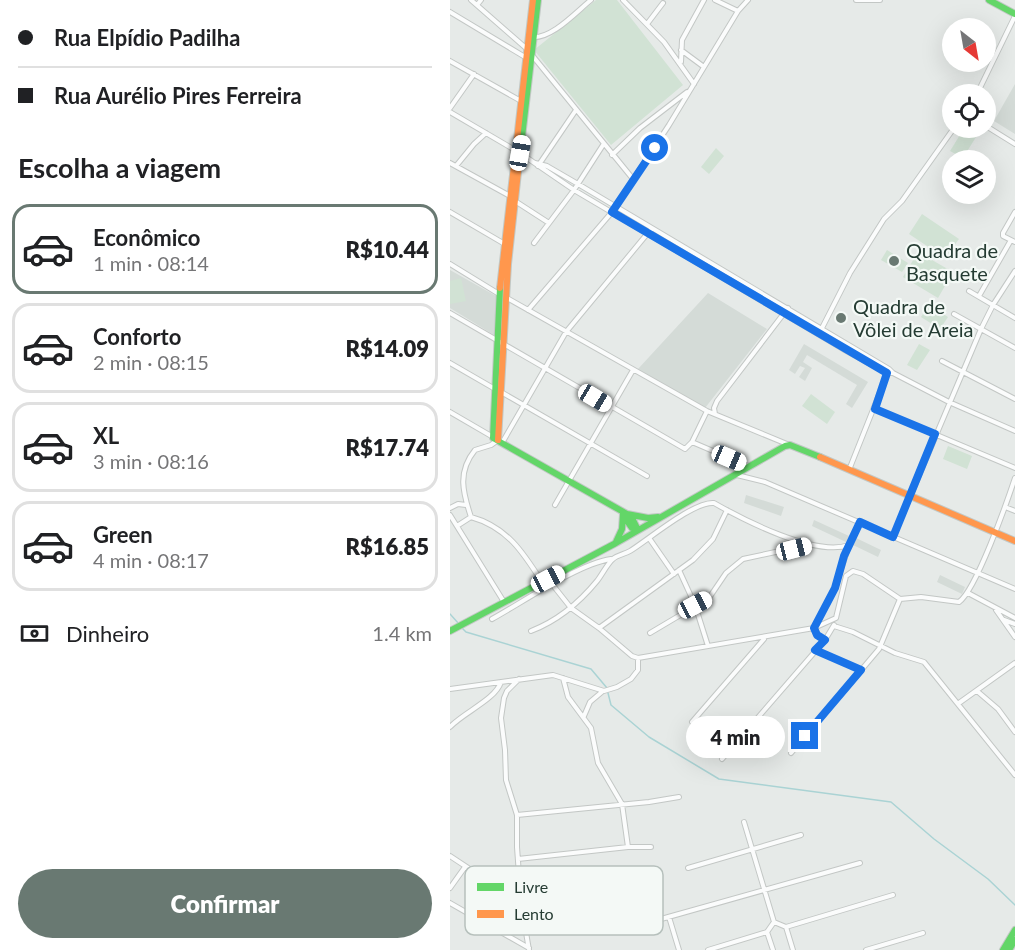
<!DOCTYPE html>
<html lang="pt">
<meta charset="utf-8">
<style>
:root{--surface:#fff;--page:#f6f6f6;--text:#202124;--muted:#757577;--line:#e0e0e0;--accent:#697972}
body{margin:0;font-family:Lato,sans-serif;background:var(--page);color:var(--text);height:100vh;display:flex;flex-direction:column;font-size:22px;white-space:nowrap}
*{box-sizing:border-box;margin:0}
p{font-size:20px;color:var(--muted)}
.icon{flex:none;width:33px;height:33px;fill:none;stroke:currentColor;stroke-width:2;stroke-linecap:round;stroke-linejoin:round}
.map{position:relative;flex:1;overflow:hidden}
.sheet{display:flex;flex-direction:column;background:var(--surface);width:450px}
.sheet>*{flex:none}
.hud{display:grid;align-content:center;height:132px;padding:0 18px;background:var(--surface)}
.needle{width:39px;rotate:149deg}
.buttons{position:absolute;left:492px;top:18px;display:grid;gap:12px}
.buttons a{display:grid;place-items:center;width:54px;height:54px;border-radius:50%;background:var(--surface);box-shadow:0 6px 24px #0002;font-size:30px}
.end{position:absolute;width:27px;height:27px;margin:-14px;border:8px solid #1a73e8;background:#fff;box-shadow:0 0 0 3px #fff}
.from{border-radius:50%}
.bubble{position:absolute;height:42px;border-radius:21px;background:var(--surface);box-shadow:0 6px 24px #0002;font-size:20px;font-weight:800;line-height:42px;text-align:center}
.car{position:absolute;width:18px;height:36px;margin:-18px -9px;border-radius:8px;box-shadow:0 0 4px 2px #0007;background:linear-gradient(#fff 24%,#345 0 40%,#fff 0 76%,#345 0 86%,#fff 0)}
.hud b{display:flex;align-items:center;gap:21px;height:57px;font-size:22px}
.hud b+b{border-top:2px solid var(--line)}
.hud i{width:15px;height:15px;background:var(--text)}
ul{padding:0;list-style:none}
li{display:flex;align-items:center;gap:18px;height:90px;margin:0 12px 9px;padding:0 6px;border:3px solid var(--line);border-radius:18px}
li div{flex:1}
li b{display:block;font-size:22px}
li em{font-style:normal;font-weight:800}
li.current{border-color:var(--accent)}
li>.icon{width:54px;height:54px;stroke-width:1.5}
h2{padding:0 18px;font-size:27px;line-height:72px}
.pay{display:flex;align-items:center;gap:15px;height:66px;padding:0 18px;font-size:22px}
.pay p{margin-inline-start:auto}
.button{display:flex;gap:12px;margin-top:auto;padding:12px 18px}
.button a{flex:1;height:69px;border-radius:36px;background:var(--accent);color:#fff;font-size:24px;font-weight:800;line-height:69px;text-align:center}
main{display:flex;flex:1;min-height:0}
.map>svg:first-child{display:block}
.built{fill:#d4dbd7}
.green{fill:#d1e2d4}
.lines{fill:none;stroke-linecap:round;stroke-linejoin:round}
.stream{stroke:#aad3d4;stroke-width:1.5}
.street-casing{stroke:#c3c7c5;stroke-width:6}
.fast-casing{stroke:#c2c8c5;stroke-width:8}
.slow-casing{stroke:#c2c8c5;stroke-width:8}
.street{stroke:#fbfcfc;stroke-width:4}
.fast{stroke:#63d668;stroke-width:6}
.slow{stroke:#ff974d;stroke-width:6}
.route{stroke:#1a73e8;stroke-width:8}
.poi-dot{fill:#697972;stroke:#f4f9f6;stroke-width:2}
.labels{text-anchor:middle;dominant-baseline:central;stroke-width:4.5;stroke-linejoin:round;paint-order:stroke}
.poi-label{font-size:20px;fill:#253c33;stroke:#f4f9f6;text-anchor:start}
.key{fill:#f4f9f6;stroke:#b6c0bc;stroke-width:1.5}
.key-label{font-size:16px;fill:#253c33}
</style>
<main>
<section class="sheet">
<div class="hud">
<b><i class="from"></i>Rua Elpídio Padilha</b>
<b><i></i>Rua Aurélio Pires Ferreira</b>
</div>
<h2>Escolha a viagem</h2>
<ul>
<li class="current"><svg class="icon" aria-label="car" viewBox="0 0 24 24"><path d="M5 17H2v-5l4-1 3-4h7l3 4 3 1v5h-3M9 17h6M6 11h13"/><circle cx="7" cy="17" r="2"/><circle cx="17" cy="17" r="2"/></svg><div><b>Econômico</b><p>1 min · 08:14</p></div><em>R$10.44</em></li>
<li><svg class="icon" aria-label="car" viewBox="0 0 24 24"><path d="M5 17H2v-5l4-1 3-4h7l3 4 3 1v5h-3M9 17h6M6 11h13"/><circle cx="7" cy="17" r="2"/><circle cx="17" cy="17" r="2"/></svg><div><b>Conforto</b><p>2 min · 08:15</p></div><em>R$14.09</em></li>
<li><svg class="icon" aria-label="car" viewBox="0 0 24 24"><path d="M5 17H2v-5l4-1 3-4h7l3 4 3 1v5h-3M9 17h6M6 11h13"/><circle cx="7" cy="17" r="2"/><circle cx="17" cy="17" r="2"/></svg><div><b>XL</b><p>3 min · 08:16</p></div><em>R$17.74</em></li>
<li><svg class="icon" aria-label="car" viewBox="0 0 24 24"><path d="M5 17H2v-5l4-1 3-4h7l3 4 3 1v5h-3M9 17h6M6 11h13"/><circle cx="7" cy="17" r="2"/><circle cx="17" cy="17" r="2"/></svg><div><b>Green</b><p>4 min · 08:17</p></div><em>R$16.85</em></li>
</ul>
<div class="pay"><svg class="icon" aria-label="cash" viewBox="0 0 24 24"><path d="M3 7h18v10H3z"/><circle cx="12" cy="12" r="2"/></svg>Dinheiro<p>1.4 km</p></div>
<div class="button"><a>Confirmar</a></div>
</section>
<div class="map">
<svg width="565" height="950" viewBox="0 0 565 950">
<rect width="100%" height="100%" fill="#e6eae8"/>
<path class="built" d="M565 84V134L544 121Z
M0 270 46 296 44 335 0 308Z
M258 293 317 329 255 408 188 369Z
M354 344 418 382 402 408 396 404 407 385 357 355 353 362 362 368 355 381 349 377 355 368 350 366 345 374 339 370Z
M296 495 334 507 331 516 294 503Z
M364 520 399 536 396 542 362 526Z
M406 538 431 550 428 557 403 545Z
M490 575 515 587 512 594 487 582Z"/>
<path class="green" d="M146 0H167L233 85 161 145 84 50Z
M513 130 526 137 513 158 500 151Z
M266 148 274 156 259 174 251 167Z
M472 214 509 239 495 258 459 234Z
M437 250 458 263 452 272 431 260Z
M468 252 503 272 488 298 453 277Z
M11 278 16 301 0 304V281Z
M479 305 498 317 490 329 471 317Z
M469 344 480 350 467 370 457 365Z
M361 394 385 412 377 424 352 406Z
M498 446 522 456 517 469 493 459Z"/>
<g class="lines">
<path class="stream" d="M0 614 9 624
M12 628 16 632 141 669 157 688
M158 693 161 705 199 737 269 779 441 802 484 839 538 879 565 905"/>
<g class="street-casing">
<path id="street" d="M21 0 77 49 183 179
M173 0 214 42 244 84
M265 0 288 11
M406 0H430
M27 5 31 0
M0 12 75 57
M197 24 213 3
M81 37C101 40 126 12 141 0
M231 50 254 67
M0 61 71 101
M231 62 232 40 254 0
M527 94 565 16
M0 108 24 74
M0 112 70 153 124 190 393 349 437 373H443
M536 126 565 144
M162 155 190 128 237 92
M0 163 60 196
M85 163 97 166 128 184 439 369 443 373 499 402 565 431
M6 166 24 144 36 133
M88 166 126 110
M65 201 99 223
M0 212 53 243
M565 212 553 233V236L565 242
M84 243 124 190 153 145
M0 264 49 294
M519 291 565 318
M529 296 561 240
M57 298 257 411 337 444
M78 310 162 212 219 125 288 11 298 0
M0 313 235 449 242 442 257 411
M504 314 565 348
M372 328 400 273 434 219 452 201 504 128
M492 361 565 399
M0 363 45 389
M51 392 197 476
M425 409 565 468
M0 412 43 437
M265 414 264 408 267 401 338 308
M48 440 41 445 25 450C7 472 13 493 21 517 57 527 73 552 92 582
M242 442 298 466
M52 443 116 332 202 228
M399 470 438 372
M287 475 315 482 565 589
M105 505 183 370
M555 507 565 511
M0 508 8 504 16 505
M0 515 54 602
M7 526 21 517
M443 537 531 329 543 305 565 271
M199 538 224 574
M229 570 245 605 258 646
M98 579 121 608 149 628 182 656 188 658 364 628 386 618 396 576 403 571 413 574 450 599 471 597 509 602C526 590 557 502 565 478
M518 593 565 618
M546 610 565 637
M42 619C73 602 128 564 161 559
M554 620 565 624
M384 626 403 632 445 653 474 662 565 775
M149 628 243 560 263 539 277 510
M81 631C107 621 129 603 147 581 152 575 157 564 163 559 167 555 175 554 180 551 198 540 244 501 264 503 294 520 365 557 399 545L410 522
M200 633 259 598 276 573 293 559 358 545
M375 640 367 635 364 628 385 588 399 545
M365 650 411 670
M113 678 118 697 141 728 148 763 172 804 178 847H201
M69 679 57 691 54 698 51 718 55 750 56 780 67 815V847L71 903 79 950
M0 689 103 675 154 691 167 687 181 679 188 670V658
M527 691 548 709 565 732
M509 703 565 663
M134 716 140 702 153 691
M242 722 314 639
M0 727C14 712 45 700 51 682
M341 753 429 649 450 599
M272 759 375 640 384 625
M67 815 199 802 229 797
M294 822 324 922
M0 856 71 903
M68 859 178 847
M238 868 351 835
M0 888 15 867
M0 903 79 948
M219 917 229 950
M204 921 410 863
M336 927 443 895
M317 932 323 950
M258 950 317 932 324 922 336 927 343 950
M416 950 473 933"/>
</g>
<g class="fast-casing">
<path id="fast" d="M539 0 565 14
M69 163 88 0
M50 288 43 438 177 514 182 518 188 530
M177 514 198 518 208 517
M173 515 182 528 188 530
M166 542 172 529 173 514
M0 631 166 543 335 446 340 445 370 457
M553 950 565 930
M559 950 565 940"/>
</g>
<g class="slow-casing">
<path id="slow" d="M50 288 83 0
M48 440 58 264 69 163
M370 457 565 541"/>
</g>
<use href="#street" class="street"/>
<use href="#fast" class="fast"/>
<use href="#slow" class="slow"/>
</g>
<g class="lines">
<path class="route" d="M205 148 162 212 437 373 425 409 485 434 443 537 410 522 394 556 385 588 364 628 367 635 375 640 365 650 411 670 355 736"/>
</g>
<g class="poi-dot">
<circle cx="444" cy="261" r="6"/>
<circle cx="391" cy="318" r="6"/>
</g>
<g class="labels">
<g class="poi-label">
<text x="456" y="250">Quadra de<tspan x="456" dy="23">Basquete</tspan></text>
<text x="403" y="306">Quadra de<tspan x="403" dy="23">Vôlei de Areia</tspan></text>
</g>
</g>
<rect x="15" y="866" width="198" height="69" rx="9" class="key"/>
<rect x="27" y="883" width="27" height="8" fill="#63d668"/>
<rect x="27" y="910" width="27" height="8" fill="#ff974d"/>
<g class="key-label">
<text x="64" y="893">Livre</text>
<text x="64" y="920">Lento</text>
</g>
</svg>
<div class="buttons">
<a><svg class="needle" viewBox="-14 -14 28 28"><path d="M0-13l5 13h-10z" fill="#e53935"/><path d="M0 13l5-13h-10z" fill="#757577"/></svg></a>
<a><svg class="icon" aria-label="locate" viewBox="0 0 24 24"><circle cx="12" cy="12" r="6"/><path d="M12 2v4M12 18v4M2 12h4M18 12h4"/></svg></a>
<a><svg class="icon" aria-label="layers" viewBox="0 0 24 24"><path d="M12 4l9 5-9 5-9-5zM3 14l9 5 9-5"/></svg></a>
</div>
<i class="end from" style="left:205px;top:148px"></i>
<i class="end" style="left:355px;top:736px"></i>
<div class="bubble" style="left:236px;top:716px;width:99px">4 min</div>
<i class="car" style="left:70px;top:153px;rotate:10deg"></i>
<i class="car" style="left:145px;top:398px;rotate:121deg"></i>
<i class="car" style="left:279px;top:458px;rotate:113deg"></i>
<i class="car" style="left:344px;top:549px;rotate:76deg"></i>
<i class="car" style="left:98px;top:579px;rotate:62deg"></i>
<i class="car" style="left:245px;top:605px;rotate:62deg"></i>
</div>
</main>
